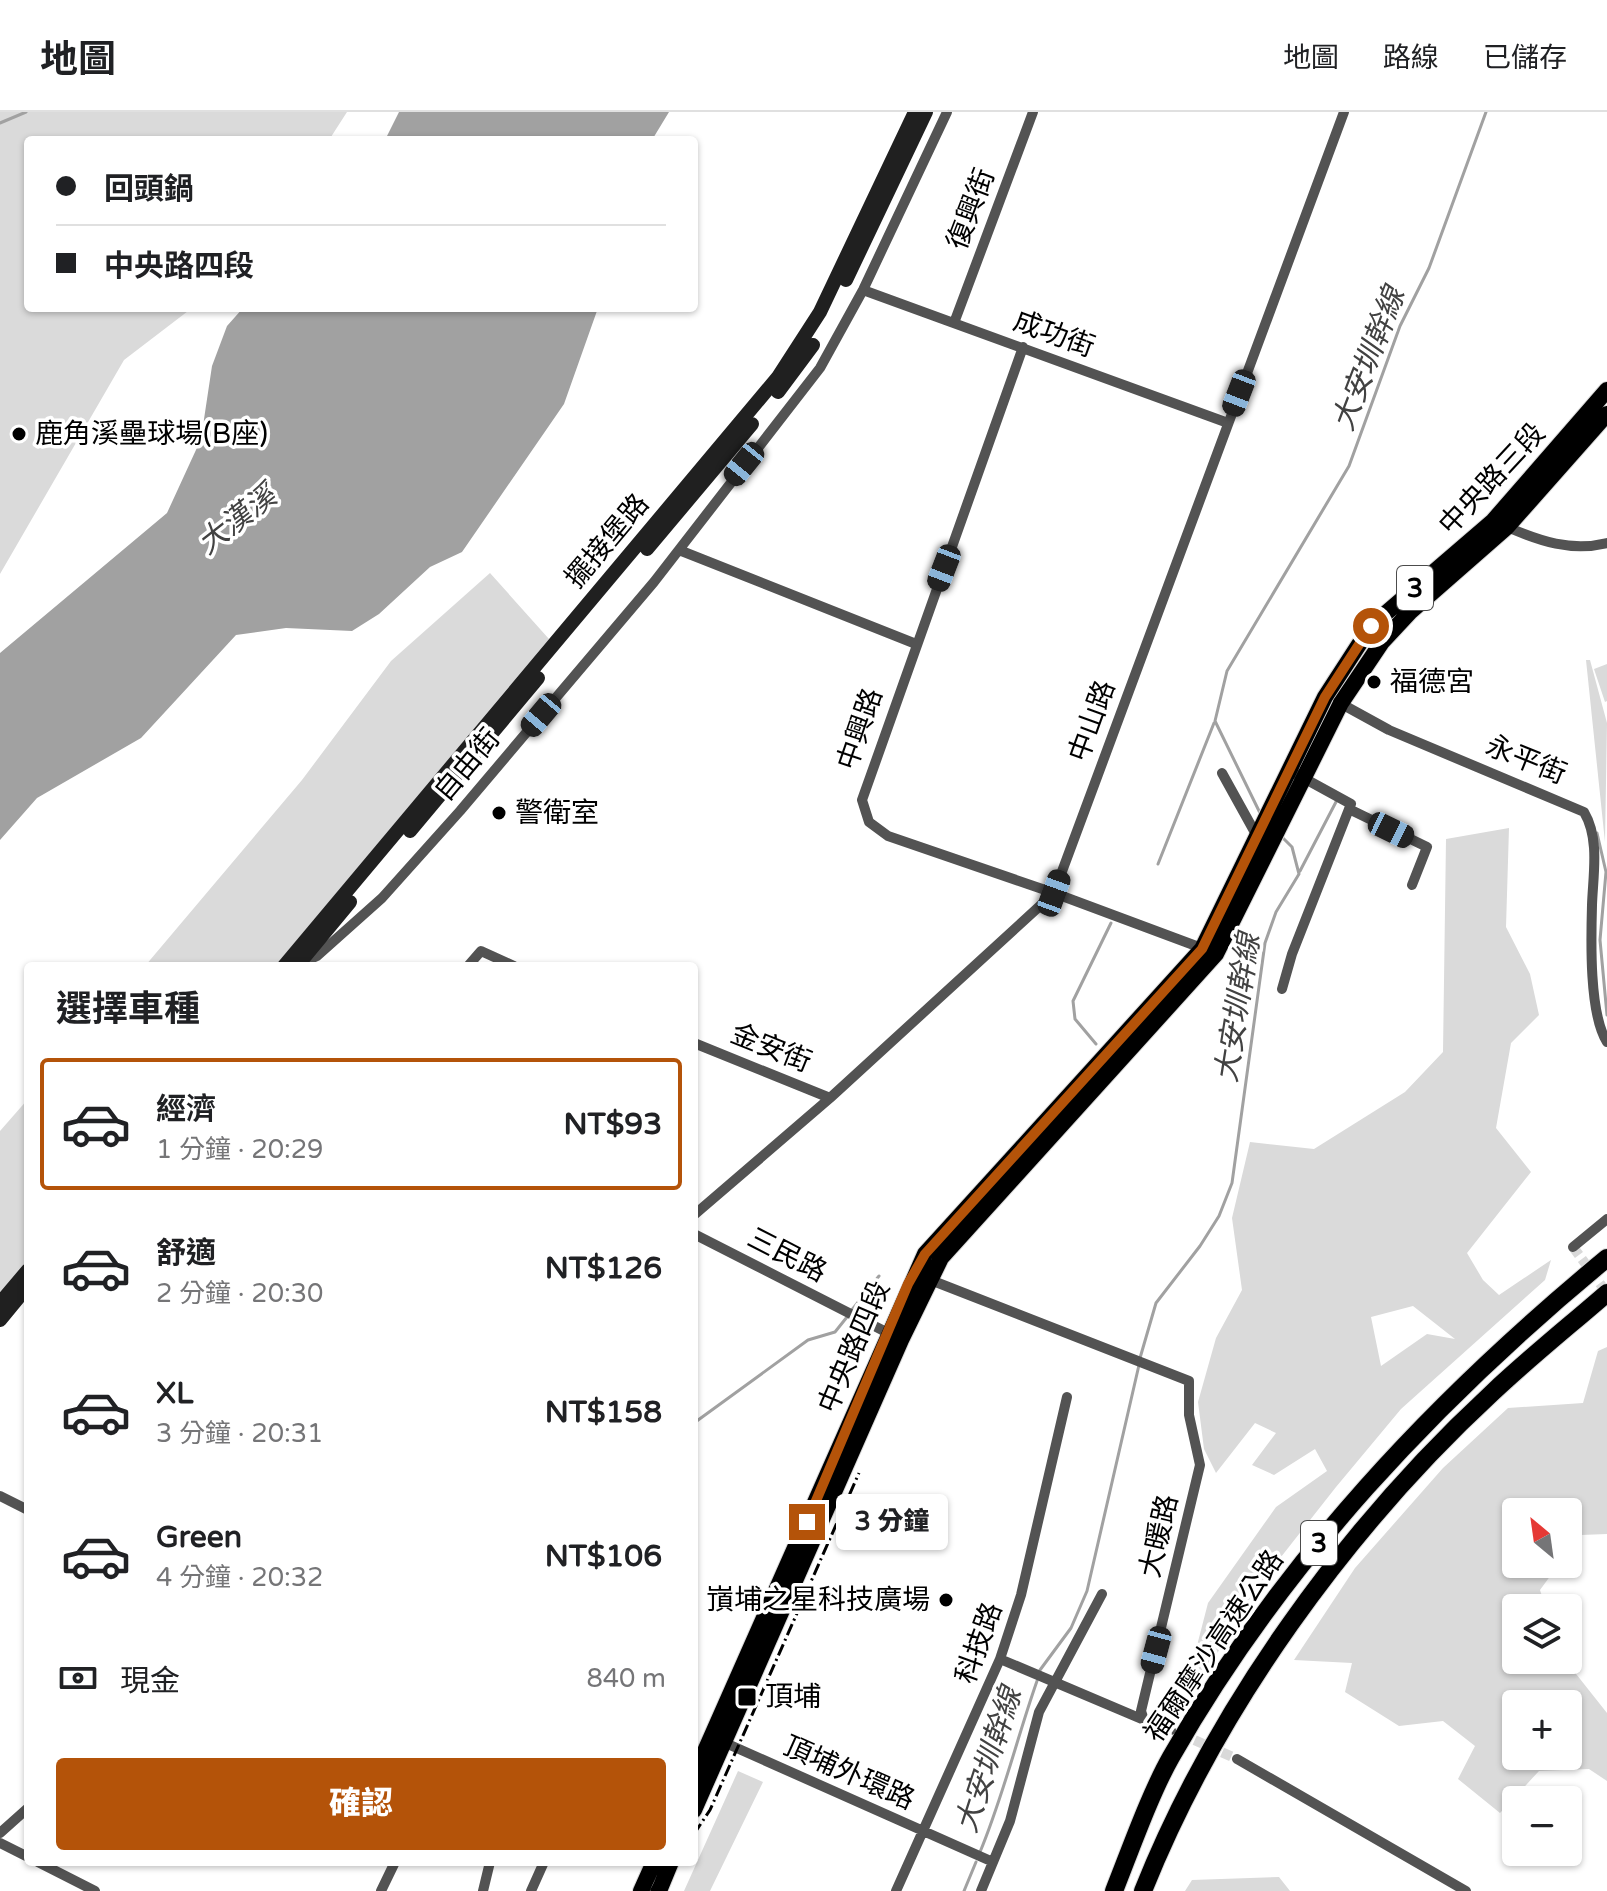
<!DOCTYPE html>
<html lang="zh-TW">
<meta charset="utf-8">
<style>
:root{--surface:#fff;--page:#f6f6f6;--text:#202124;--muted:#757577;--line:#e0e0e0;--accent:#b45309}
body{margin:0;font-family:"Varela Round","Noto Sans TC",sans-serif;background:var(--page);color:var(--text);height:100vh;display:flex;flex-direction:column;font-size:30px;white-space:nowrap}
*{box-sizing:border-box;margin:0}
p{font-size:26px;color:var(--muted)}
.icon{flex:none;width:44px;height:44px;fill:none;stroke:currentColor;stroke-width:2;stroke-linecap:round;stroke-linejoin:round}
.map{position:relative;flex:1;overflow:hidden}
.sheet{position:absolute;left:24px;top:850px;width:674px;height:904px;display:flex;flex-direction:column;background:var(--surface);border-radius:8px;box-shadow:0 2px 6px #0004}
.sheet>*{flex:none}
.hud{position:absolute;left:24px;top:24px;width:674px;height:176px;border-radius:8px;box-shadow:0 2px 6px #0004;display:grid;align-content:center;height:176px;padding:0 32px;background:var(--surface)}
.needle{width:52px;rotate:331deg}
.tools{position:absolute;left:1502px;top:1386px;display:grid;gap:16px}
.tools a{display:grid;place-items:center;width:80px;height:80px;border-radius:8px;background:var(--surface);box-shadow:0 2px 6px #0004;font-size:40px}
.end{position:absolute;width:36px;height:36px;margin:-18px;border:10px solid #b45309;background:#fff;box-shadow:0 0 0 4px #fff}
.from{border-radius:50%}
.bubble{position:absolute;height:56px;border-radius:8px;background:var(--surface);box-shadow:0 2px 6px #0004;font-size:26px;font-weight:800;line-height:56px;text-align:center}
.car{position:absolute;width:24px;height:48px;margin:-24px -12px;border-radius:10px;box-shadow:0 0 6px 2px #0007;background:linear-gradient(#222 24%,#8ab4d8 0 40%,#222 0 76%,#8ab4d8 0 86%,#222 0)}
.hud b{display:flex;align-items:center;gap:28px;height:76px;font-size:30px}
.hud b+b{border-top:2px solid var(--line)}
.hud i{width:20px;height:20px;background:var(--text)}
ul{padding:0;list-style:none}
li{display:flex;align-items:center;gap:24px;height:132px;margin:0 16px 12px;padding:0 16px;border:4px solid transparent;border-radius:8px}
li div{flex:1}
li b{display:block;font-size:30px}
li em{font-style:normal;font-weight:800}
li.selected{border-color:var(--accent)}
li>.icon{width:72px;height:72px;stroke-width:1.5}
h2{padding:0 32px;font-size:36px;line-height:96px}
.pay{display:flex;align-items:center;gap:20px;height:88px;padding:0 32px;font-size:30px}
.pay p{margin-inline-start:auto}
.primary-button{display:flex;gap:16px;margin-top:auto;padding:16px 32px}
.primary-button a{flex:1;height:92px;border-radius:8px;background:var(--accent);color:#fff;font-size:32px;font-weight:800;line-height:92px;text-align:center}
header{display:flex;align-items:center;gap:48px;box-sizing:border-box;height:112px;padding:0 40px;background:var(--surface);border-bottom:2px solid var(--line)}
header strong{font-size:38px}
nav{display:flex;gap:44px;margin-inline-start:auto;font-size:28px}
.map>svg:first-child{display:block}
.green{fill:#dadada;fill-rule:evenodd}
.water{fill:#a1a1a1}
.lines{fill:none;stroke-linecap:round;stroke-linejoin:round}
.stream{stroke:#a1a1a1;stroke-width:3}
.street-tunnel{stroke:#d9d9d9;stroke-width:10;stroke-dasharray:10 5;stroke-linecap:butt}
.primary-casing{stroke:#dbdbdb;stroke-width:18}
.highway-casing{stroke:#dbdbdb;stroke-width:20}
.street{stroke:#535353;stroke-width:10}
.secondary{stroke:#202020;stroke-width:14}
.primary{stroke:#000;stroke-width:16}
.highway{stroke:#000;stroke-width:18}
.rail{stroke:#000;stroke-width:3;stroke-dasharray:12 4 2 4;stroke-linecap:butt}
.route{stroke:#b45309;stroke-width:10}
.poi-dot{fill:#000;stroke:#fff;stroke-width:3}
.labels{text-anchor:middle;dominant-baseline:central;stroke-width:7;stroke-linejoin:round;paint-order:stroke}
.shield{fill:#fff;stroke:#4c4c4c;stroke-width:2}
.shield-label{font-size:26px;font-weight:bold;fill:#000}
.street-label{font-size:28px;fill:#000;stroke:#fff}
.poi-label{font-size:28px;fill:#000;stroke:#fff;text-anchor:start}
.water-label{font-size:30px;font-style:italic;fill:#424242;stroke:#fff}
</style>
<header>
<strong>地圖</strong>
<nav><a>地圖</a><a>路線</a><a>已儲存</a></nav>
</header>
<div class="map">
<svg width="1607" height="1779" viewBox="0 0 1607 1779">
<rect width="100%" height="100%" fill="#fff"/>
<path class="green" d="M0 0H347L329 28H28V196H192L124 248 0 462Z
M490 461 549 527 275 854H145L302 668 391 549Z
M1586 548H1590L1607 611 1605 730Z
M1607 552V589L1605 590 1594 557Z
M1509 716 1506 815 1530 862 1539 903 1511 931 1496 1016 1531 1060 1467 1141 1483 1168 1499 1183 1551 1148 1545 1168 1401 1297 1336 1375 1255 1478 1178 1607 1208 1491 1276 1395 1327 1359 1315 1337 1274 1363 1252 1353 1276 1321 1255 1311 1216 1361 1204 1337 1198 1290 1216 1226 1242 1178 1232 1106 1250 1030 1314 1037 1405 980 1443 940 1446 727ZM1413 1194 1455 1227 1427 1222 1381 1254 1371 1205Z
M28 987V1152L0 1186V1019Z
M1607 1235V1422L1581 1423 1568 1440V1400H1516V1452H1559L1540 1478 1546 1496H1516V1548H1565L1607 1601V1669L1589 1657 1539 1659 1500 1701 1458 1667 1475 1634 1443 1609 1399 1614 1345 1580 1352 1551 1294 1548 1355 1456 1443 1356 1508 1296 1583 1291 1598 1239ZM1516 1592H1568V1644H1516Z
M738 1659 763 1670 710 1779H684Z
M1279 1765 1290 1779H1185L1192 1768Z"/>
<path class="water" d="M399 0H669L652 28H385Z
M243 196H598L564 292 462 440 430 455 379 502 352 519 286 516 236 523 141 626 37 686 0 728V541L167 401 201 327 212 254 227 214Z"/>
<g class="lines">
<path class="stream" d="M0 11 26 0
M1261 703 1215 609 1227 559 1349 354 1400 214 1429 156 1486 0
M1597 721 1606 760 1600 828 1607 903
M1158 752 1214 611
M1300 759 1337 688
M1096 932 1075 907 1073 889 1111 811
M851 1199 879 1164
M1140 1246 1156 1191 1200 1134 1219 1104 1232 1071 1265 831 1276 800 1299 762 1292 735 1280 723
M694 1311 808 1228 835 1220 847 1205
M1040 1558 1071 1516 1087 1479 1139 1253
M980 1740C1003 1685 1017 1626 1037 1569
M964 1779 976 1750"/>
<path class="street-tunnel" d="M1573 1135 1607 1181
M1181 1622 1237 1647"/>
<g class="primary-casing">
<path id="primary" d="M694 1664 925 1142 1202 837 1325 585 1371 514 1493 409 1607 278
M694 1698 901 1228 941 1146 1216 842 1341 591 1382 530 1410 500 1507 415 1607 302
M641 1779 654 1750
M659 1779 671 1750"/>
</g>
<g class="highway-casing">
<path id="highway" d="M1114 1779C1130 1739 1150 1682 1171 1645 1282 1450 1435 1288 1607 1146
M1143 1779C1216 1596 1347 1415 1492 1281 1529 1246 1569 1214 1607 1181"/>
</g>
<path class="street" d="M863 178 1228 311
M954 211 1033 0
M1023 235 862 688 869 710 888 724 1054 781 1207 838
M1507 415C1540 429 1571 440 1607 431
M679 438 916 532
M1338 590 1389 618 1584 700C1600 727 1593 763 1592 793 1591 827 1589 902 1607 930
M1222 661 1258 726
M1349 697 1427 735 1412 773
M302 851 317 844 382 786 460 699 654 470 820 256 863 178 947 0
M468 854 481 839 514 854
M1282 877 1292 842 1351 692 1289 658
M694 931 830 986
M694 1103 830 986 1054 781 1344 0
M694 1122 892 1223
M1573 1135 1607 1107
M928 1167 1189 1269V1303L1200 1353 1141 1599 1144 1608 1171 1618
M0 1384 28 1398
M1000 1547 1144 1608
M721 1629 993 1750
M1237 1647 1466 1779
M0 1721 28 1696
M0 1731 28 1745
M38 1750 95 1779
M381 1779 395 1750
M483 1779 490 1750
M531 1779 544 1750
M896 1779 1000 1547 1021 1483 1067 1285
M981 1779 1010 1709 1039 1600 1102 1482"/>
<path class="secondary" d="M846 168 926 0
M778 280 813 233
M647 437 752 312
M410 719 538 566
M284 854 778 265 820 200 915 0
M297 854 350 790
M0 1191 28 1158
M0 1208 28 1174"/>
<use href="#primary" class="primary"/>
<use href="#highway" class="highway"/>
<path class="rail" d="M694 1722 710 1698 859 1361
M651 1779 669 1750"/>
</g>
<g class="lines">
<path class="route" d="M807 1410 908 1172 925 1142 1202 837 1325 585 1371 514"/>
</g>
<g class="poi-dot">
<circle cx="19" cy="322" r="8"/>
<circle cx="1374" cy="570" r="8"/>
<circle cx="499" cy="701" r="8"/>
<circle cx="946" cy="1488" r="8"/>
<rect x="737" y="1575" width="20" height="20" rx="4"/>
</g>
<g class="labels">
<g class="shield">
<rect x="1397" y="454" width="36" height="44" rx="6"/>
<rect x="1301" y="1409" width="36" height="44" rx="6"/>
</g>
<g class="shield-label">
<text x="1415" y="476">3</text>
<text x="1319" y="1431">3</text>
</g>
<g class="street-label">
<text transform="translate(971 97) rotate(-69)">復興街</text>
<text transform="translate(1054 222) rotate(20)">成功街</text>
<text transform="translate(1492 367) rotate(-47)">中央路三段</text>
<text transform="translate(607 429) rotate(-50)">擺接堡路</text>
<text transform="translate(1092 609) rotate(-70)">中山路</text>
<text transform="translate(860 617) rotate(-71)">中興路</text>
<text transform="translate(1526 648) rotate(22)">永平街</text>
<text transform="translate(467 653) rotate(-50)">自由街</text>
<text transform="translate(771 936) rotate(22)">金安街</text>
<text transform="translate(787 1143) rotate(27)">三民路</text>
<text transform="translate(854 1235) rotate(-67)">中央路四段</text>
<text transform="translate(1159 1424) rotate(-77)">大暖路</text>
<text transform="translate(979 1531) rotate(-70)">科技路</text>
<text transform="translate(1214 1534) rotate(-56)">福爾摩沙高速公路</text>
<text transform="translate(849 1661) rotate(24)">頂埔外環路</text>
</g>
<g class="poi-label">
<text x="35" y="322">鹿角溪壘球場(B座)</text>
<text x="1390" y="570">福德宮</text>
<text x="515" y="701">警衛室</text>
<text x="930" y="1488" text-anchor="end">嵿埔之星科技廣場</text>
<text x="765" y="1585">頂埔</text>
</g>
<g class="water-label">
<text transform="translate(1369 247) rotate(-69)">大安圳幹線</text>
<text transform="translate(237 408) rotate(-38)">大漢溪</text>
<text transform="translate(1238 896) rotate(-81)">大安圳幹線</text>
<text transform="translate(989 1648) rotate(-72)">大安圳幹線</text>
</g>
</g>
</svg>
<div class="tools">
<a><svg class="needle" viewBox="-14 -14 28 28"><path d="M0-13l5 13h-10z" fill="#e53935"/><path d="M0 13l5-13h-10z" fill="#757577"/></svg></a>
<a><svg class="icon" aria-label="layers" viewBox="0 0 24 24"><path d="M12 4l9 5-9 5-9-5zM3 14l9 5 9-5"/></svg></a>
<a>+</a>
<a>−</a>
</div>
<i class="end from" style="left:1371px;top:514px"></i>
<i class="end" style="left:807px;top:1410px"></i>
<div class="bubble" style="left:836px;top:1382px;width:112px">3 分鐘</div>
<i class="car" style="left:1239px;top:281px;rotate:201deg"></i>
<i class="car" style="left:744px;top:352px;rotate:219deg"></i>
<i class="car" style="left:944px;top:456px;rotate:201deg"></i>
<i class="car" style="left:541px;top:603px;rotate:220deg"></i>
<i class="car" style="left:1391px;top:718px;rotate:116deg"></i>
<i class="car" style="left:1054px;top:781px;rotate:20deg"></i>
<i class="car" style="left:1156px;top:1538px;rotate:195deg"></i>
<div class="hud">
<b><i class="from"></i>回頭鍋</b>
<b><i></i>中央路四段</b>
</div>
<section class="sheet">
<h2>選擇車種</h2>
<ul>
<li class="selected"><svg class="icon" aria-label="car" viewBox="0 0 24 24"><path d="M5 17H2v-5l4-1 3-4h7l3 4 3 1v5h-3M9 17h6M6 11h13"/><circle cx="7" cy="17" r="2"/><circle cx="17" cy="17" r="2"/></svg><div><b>經濟</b><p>1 分鐘 · 20:29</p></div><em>NT$93</em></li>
<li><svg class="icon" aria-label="car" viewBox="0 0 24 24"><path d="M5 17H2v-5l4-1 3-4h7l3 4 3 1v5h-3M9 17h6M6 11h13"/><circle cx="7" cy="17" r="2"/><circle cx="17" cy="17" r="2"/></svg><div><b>舒適</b><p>2 分鐘 · 20:30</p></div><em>NT$126</em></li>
<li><svg class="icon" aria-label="car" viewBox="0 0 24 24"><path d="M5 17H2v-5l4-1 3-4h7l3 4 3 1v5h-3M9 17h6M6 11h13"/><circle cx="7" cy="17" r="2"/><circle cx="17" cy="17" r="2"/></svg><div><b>XL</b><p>3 分鐘 · 20:31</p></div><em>NT$158</em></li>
<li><svg class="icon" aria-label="car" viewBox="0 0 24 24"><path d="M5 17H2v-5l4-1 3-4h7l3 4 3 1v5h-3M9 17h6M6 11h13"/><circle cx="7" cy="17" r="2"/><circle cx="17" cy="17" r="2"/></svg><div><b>Green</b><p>4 分鐘 · 20:32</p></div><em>NT$106</em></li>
</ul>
<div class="pay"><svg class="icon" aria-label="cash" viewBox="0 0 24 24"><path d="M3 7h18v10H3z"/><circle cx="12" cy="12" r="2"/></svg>現金<p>840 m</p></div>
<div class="primary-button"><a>確認</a></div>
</section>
</div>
